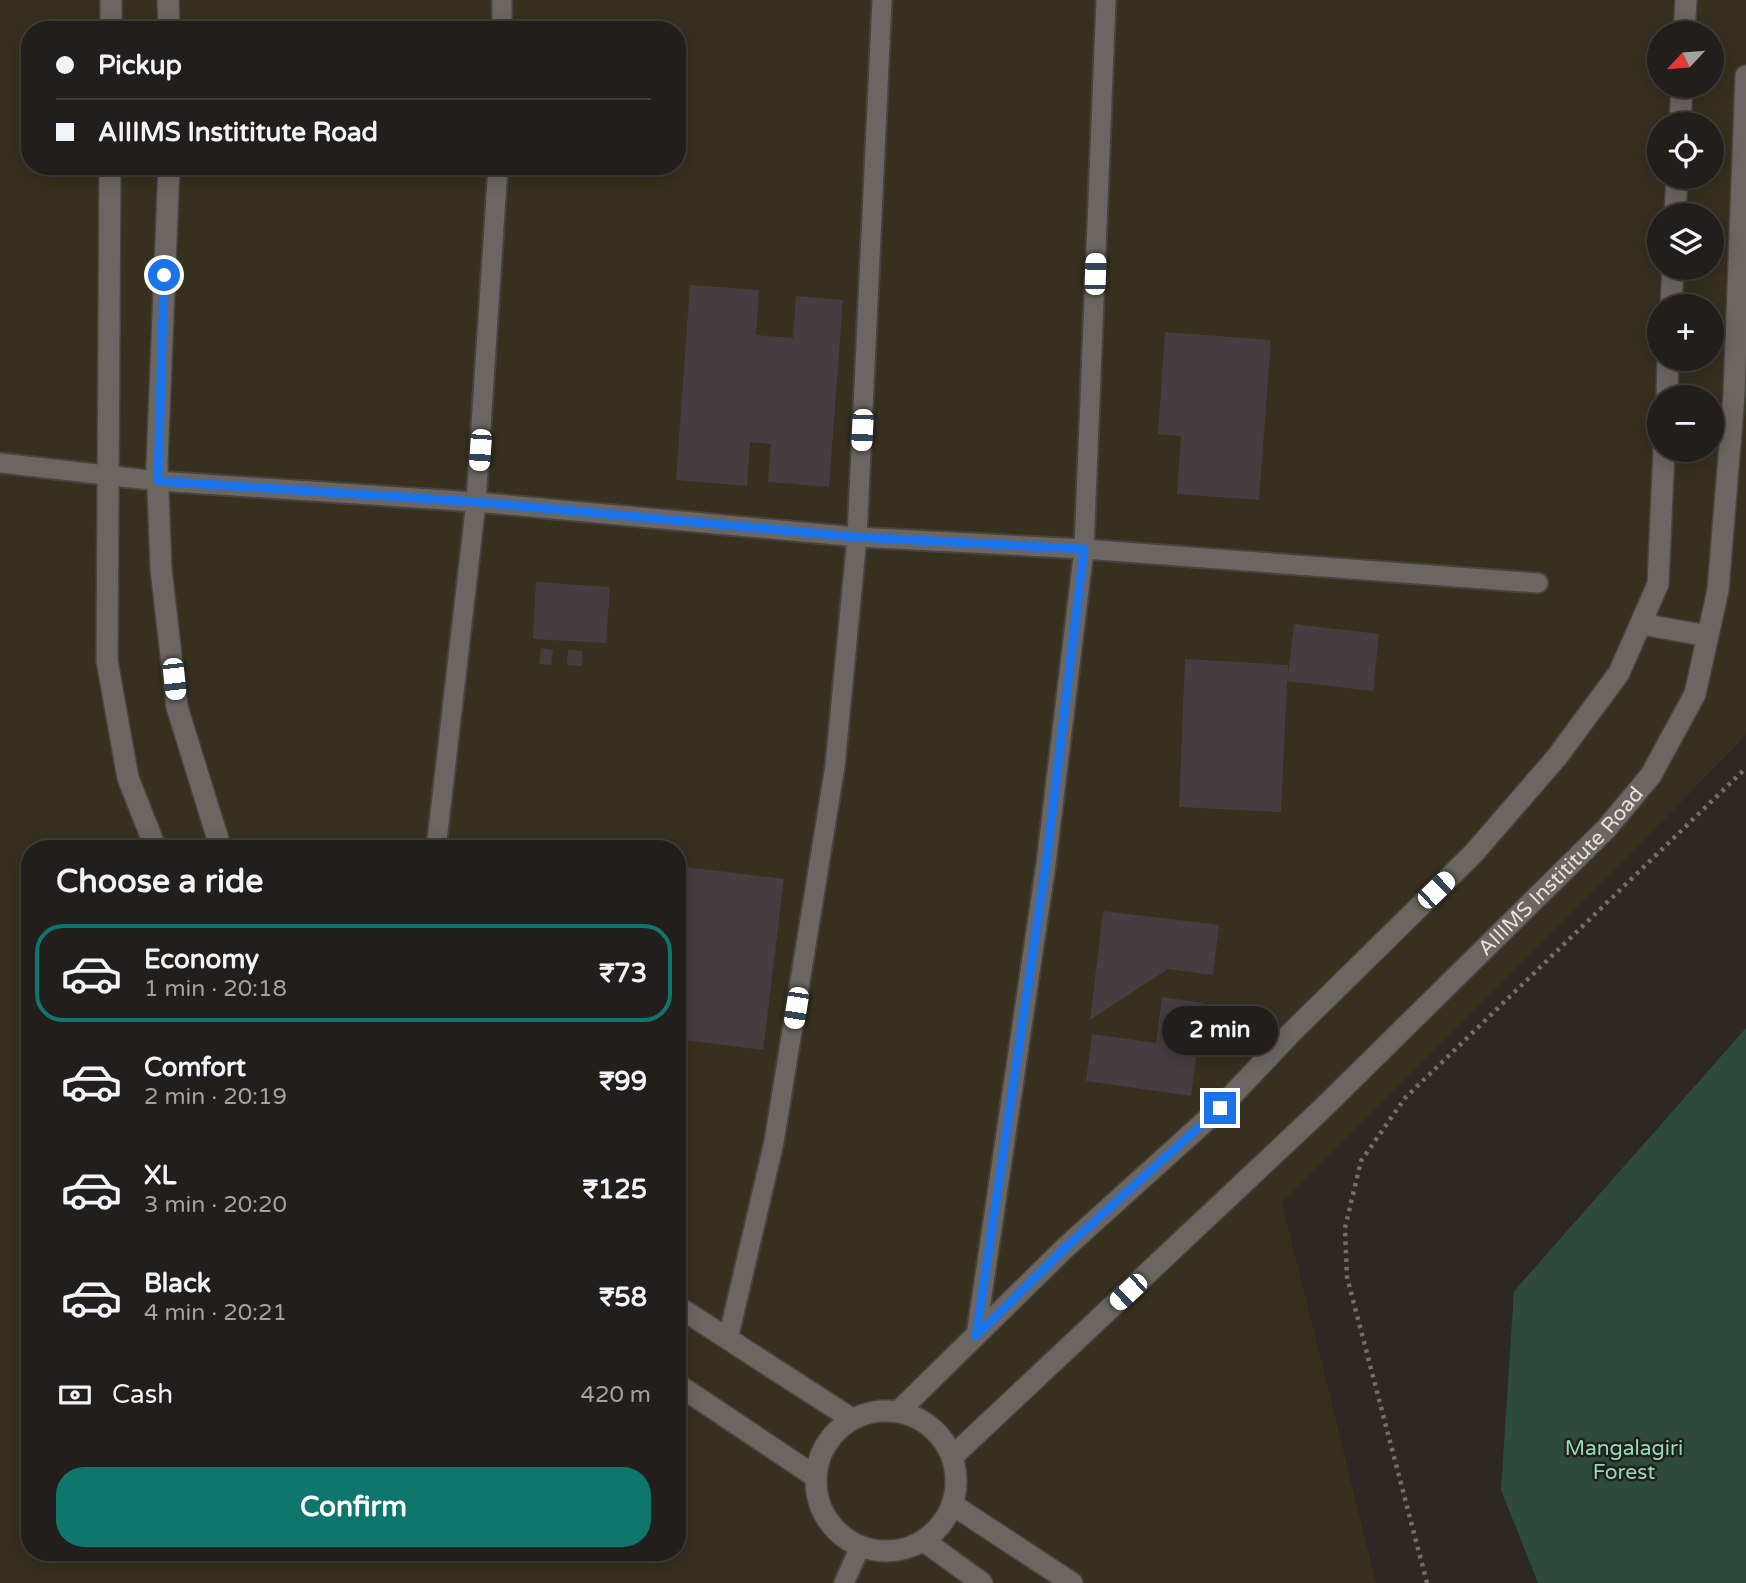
<!DOCTYPE html>
<meta charset="utf-8">
<style>
:root{--surface:#221e1b;--page:#2e2b28;--text:#f1f3f6;--muted:#a2a2a3;--line:#3f3c3a;--accent:#0f766e}
body{margin:0;font-family:"Varela Round",sans-serif;background:var(--page);color:var(--text);height:100vh;display:flex;flex-direction:column;font-size:26px;white-space:nowrap}
*{box-sizing:border-box;margin:0}
p{font-size:23px;color:var(--muted)}
.icon{flex:none;width:38px;height:38px;fill:none;stroke:currentColor;stroke-width:2;stroke-linecap:round;stroke-linejoin:round}
.map{position:relative;flex:1;overflow:hidden}
.drawer{position:absolute;left:21px;top:840px;width:665px;height:721px;display:flex;flex-direction:column;background:var(--surface);border-radius:28px;box-shadow:0 4px 18px #0003,0 0 0 2px var(--line)}
.drawer>*{flex:none}
.top-card{position:absolute;left:21px;top:21px;width:665px;height:154px;border-radius:28px;box-shadow:0 4px 18px #0003,0 0 0 2px var(--line);display:grid;align-content:center;height:154px;padding:0 35px;background:var(--surface)}
.needle{width:46px;rotate:244deg}
.tools{position:absolute;left:1647px;top:21px;display:grid;gap:14px}
.tools a{display:grid;place-items:center;width:77px;height:77px;border-radius:50%;background:var(--surface);box-shadow:0 4px 18px #0003,0 0 0 2px var(--line);font-size:35px}
.end{position:absolute;width:32px;height:32px;margin:-16px;border:9px solid #1a73e8;background:#fff;box-shadow:0 0 0 4px #fff}
.from{border-radius:50%}
.bubble{position:absolute;height:49px;border-radius:24px;background:var(--surface);box-shadow:0 4px 18px #0003,0 0 0 2px var(--line);font-size:23px;font-weight:800;line-height:49px;text-align:center}
.car{position:absolute;width:21px;height:42px;margin:-21px -10px;border-radius:9px;box-shadow:0 0 5px 2px #0007;background:linear-gradient(#fff 24%,#345 0 40%,#fff 0 76%,#345 0 86%,#fff 0)}
.top-card b{display:flex;align-items:center;gap:24px;height:66px;font-size:26px}
.top-card b+b{border-top:2px solid var(--line)}
.top-card i{width:18px;height:18px;background:var(--text)}
ul{padding:0;list-style:none}
li{display:flex;align-items:center;gap:21px;height:98px;margin:0 14px 10px;padding:0 21px;border:4px solid transparent;border-radius:28px}
li div{flex:1}
li b{display:block;font-size:26px}
li em{font-style:normal;font-weight:800}
li.selected{border-color:var(--accent)}
li>.icon{width:63px;height:63px;stroke-width:1.5}
h2{padding:0 35px;font-size:32px;line-height:84px}
.pay{display:flex;align-items:center;gap:18px;height:77px;padding:0 35px;font-size:26px}
.pay p{margin-inline-start:auto}
.primary-button{display:flex;gap:14px;margin-top:auto;padding:14px 35px}
.primary-button a{flex:1;height:80px;border-radius:28px;background:var(--accent);color:#fff;font-size:28px;font-weight:800;line-height:80px;text-align:center}
.map>svg:first-child{display:block}
.education{fill:#37301f;fill-rule:evenodd}
.green{fill:#2e4a3d}
.building{fill:#443e41}
.lines{fill:none;stroke-linecap:round;stroke-linejoin:round}
.service-casing{stroke:#47433f;stroke-width:23}
.tertiary-casing{stroke:#47433f;stroke-width:24}
.path{stroke:#726e6a;stroke-width:4.5;stroke-dasharray:3.5 5;stroke-linecap:butt}
.service{stroke:#6b6661;stroke-width:19}
.tertiary{stroke:#6b6661;stroke-width:21}
.route{stroke:#1a73e8;stroke-width:9}
.labels{text-anchor:middle;dominant-baseline:central;stroke-width:5;stroke-linejoin:round;paint-order:stroke}
.street-label{font-size:21px;fill:#e5e2df;stroke:#231f1b}
.park-label{font-size:21px;fill:#90ddb8;stroke:#231f1b}
</style>
<div class="map">
<svg width="1746" height="1583" viewBox="0 0 1746 1583">
<rect width="100%" height="100%" fill="#2d2824"/>
<path class="education" d="M0 0H1746V735L1646 838 1282 1202 1376 1583H0ZM30 30H677V166H30ZM1659 33H1712V86H1659ZM1659 124H1712V177H1659ZM1659 215H1712V268H1659ZM1659 306H1712V359H1659ZM1659 397H1712V450H1659ZM30 849H677V1552H30Z"/>
<path class="green" d="M1746 1028V1583H1538L1501 1490 1514 1291Z"/>
<path class="building" d="M690 285 759 290 756 335 793 338 796 296 843 300 829 487 768 482 771 444 750 442 747 486 676 480Z
M1165 332 1271 340 1259 500 1177 494 1181 436 1158 434Z
M536 582 610 587 606 643 533 639Z
M1294 624 1379 634 1373 691 1287 681 1281 812 1179 807 1185 659 1288 665V674Z
M541 648 553 650 551 665 539 664Z
M568 650 582 651V666L567 665Z
M677 866 784 879 763 1050 677 1039Z
M1103 911 1219 925 1213 975 1168 969 1090 1020Z
M1162 997 1203 1003 1191 1096 1086 1081 1092 1034 1156 1043Z"/>
<g class="lines">
<g class="service-casing">
<path id="service" d="M502 0V30
M0 463 158 481 476 502 857 537 1084 549 1538 583
M436 849 476 502 498 166
M976 1336 1046 864 1084 549 1106 0
M728 1339 774 1142 835 766 857 537 882 0
M844 1583 860 1547"/>
</g>
<g class="tertiary-casing">
<g id="tertiary">
<path d="M168 0 169 30"/>
<path d="M111 30V0"/>
<path d="M1684 33 1686 0"/>
<path d="M1680 124 1682 86"/>
<path d="M110 166 107 661 128 778 156 849"/>
<path d="M169 166 157 464 161 569 177 707 221 849"/>
<path d="M1675 215 1677 177"/>
<path d="M1671 306 1673 268"/>
<path d="M1667 397 1668 359"/>
<path d="M1641 624 1708 636"/>
<path d="M677 1306 852 1419"/>
<path d="M677 1384 816 1477"/>
<circle cx="886" cy="1481" r="70"/>
<path d="M899 1411 1066 1247 1220 1108 1291 1033 1473 854 1557 757 1619 673 1658 584 1664 450"/>
<path id="s1" d="M952 1457 1321 1110 1606 829 1651 775 1695 694 1718 590 1734 395 1746 76"/>
<path d="M953 1505 1072 1583"/>
<path d="M924 1541 982 1583"/>
</g>
</g>
<path class="path" d="M1427 1583 1347 1277 1345 1228 1361 1161 1405 1098 1746 768"/>
<use href="#service" class="service"/>
<use href="#tertiary" class="tertiary"/>
</g>
<g class="lines">
<path class="route" d="M164 275 158 481 477 502 856 537 1084 549 1046 864 976 1336 1066 1247 1220 1108"/>
</g>
<g class="labels">
<g class="street-label">
<text stroke="none"><textPath href="#s1" startOffset="845">AIIIMS Instititute Road</textPath></text>
</g>
<g class="park-label">
<text x="1624" y="1448">Mangalagiri<tspan x="1624" dy="24">Forest</tspan></text>
</g>
</g>
</svg>
<div class="tools">
<a><svg class="needle" viewBox="-14 -14 28 28"><path d="M0-13l5 13h-10z" fill="#e53935"/><path d="M0 13l5-13h-10z" fill="#a2a2a3"/></svg></a>
<a><svg class="icon" aria-label="locate" viewBox="0 0 24 24"><circle cx="12" cy="12" r="6"/><path d="M12 2v4M12 18v4M2 12h4M18 12h4"/></svg></a>
<a><svg class="icon" aria-label="layers" viewBox="0 0 24 24"><path d="M12 4l9 5-9 5-9-5zM3 14l9 5 9-5"/></svg></a>
<a>+</a>
<a>−</a>
</div>
<i class="end from" style="left:164px;top:275px"></i>
<i class="end" style="left:1220px;top:1108px"></i>
<div class="bubble" style="left:1162px;top:1006px;width:116px">2 min</div>
<i class="car" style="left:1095px;top:274px;rotate:2deg"></i>
<i class="car" style="left:862px;top:430px;rotate:183deg"></i>
<i class="car" style="left:480px;top:450px;rotate:184deg"></i>
<i class="car" style="left:174px;top:679px;rotate:174deg"></i>
<i class="car" style="left:1436px;top:890px;rotate:46deg"></i>
<i class="car" style="left:796px;top:1008px;rotate:189deg"></i>
<i class="car" style="left:1128px;top:1292px;rotate:227deg"></i>
<div class="top-card">
<b><i class="from"></i>Pickup</b>
<b><i></i>AIIIMS Instititute Road</b>
</div>
<section class="drawer">
<h2>Choose a ride</h2>
<ul>
<li class="selected"><svg class="icon" aria-label="car" viewBox="0 0 24 24"><path d="M5 17H2v-5l4-1 3-4h7l3 4 3 1v5h-3M9 17h6M6 11h13"/><circle cx="7" cy="17" r="2"/><circle cx="17" cy="17" r="2"/></svg><div><b>Economy</b><p>1 min · 20:18</p></div><em>₹73</em></li>
<li><svg class="icon" aria-label="car" viewBox="0 0 24 24"><path d="M5 17H2v-5l4-1 3-4h7l3 4 3 1v5h-3M9 17h6M6 11h13"/><circle cx="7" cy="17" r="2"/><circle cx="17" cy="17" r="2"/></svg><div><b>Comfort</b><p>2 min · 20:19</p></div><em>₹99</em></li>
<li><svg class="icon" aria-label="car" viewBox="0 0 24 24"><path d="M5 17H2v-5l4-1 3-4h7l3 4 3 1v5h-3M9 17h6M6 11h13"/><circle cx="7" cy="17" r="2"/><circle cx="17" cy="17" r="2"/></svg><div><b>XL</b><p>3 min · 20:20</p></div><em>₹125</em></li>
<li><svg class="icon" aria-label="car" viewBox="0 0 24 24"><path d="M5 17H2v-5l4-1 3-4h7l3 4 3 1v5h-3M9 17h6M6 11h13"/><circle cx="7" cy="17" r="2"/><circle cx="17" cy="17" r="2"/></svg><div><b>Black</b><p>4 min · 20:21</p></div><em>₹58</em></li>
</ul>
<div class="pay"><svg class="icon" aria-label="cash" viewBox="0 0 24 24"><path d="M3 7h18v10H3z"/><circle cx="12" cy="12" r="2"/></svg>Cash<p>420 m</p></div>
<div class="primary-button"><a>Confirm</a></div>
</section>
</div>
